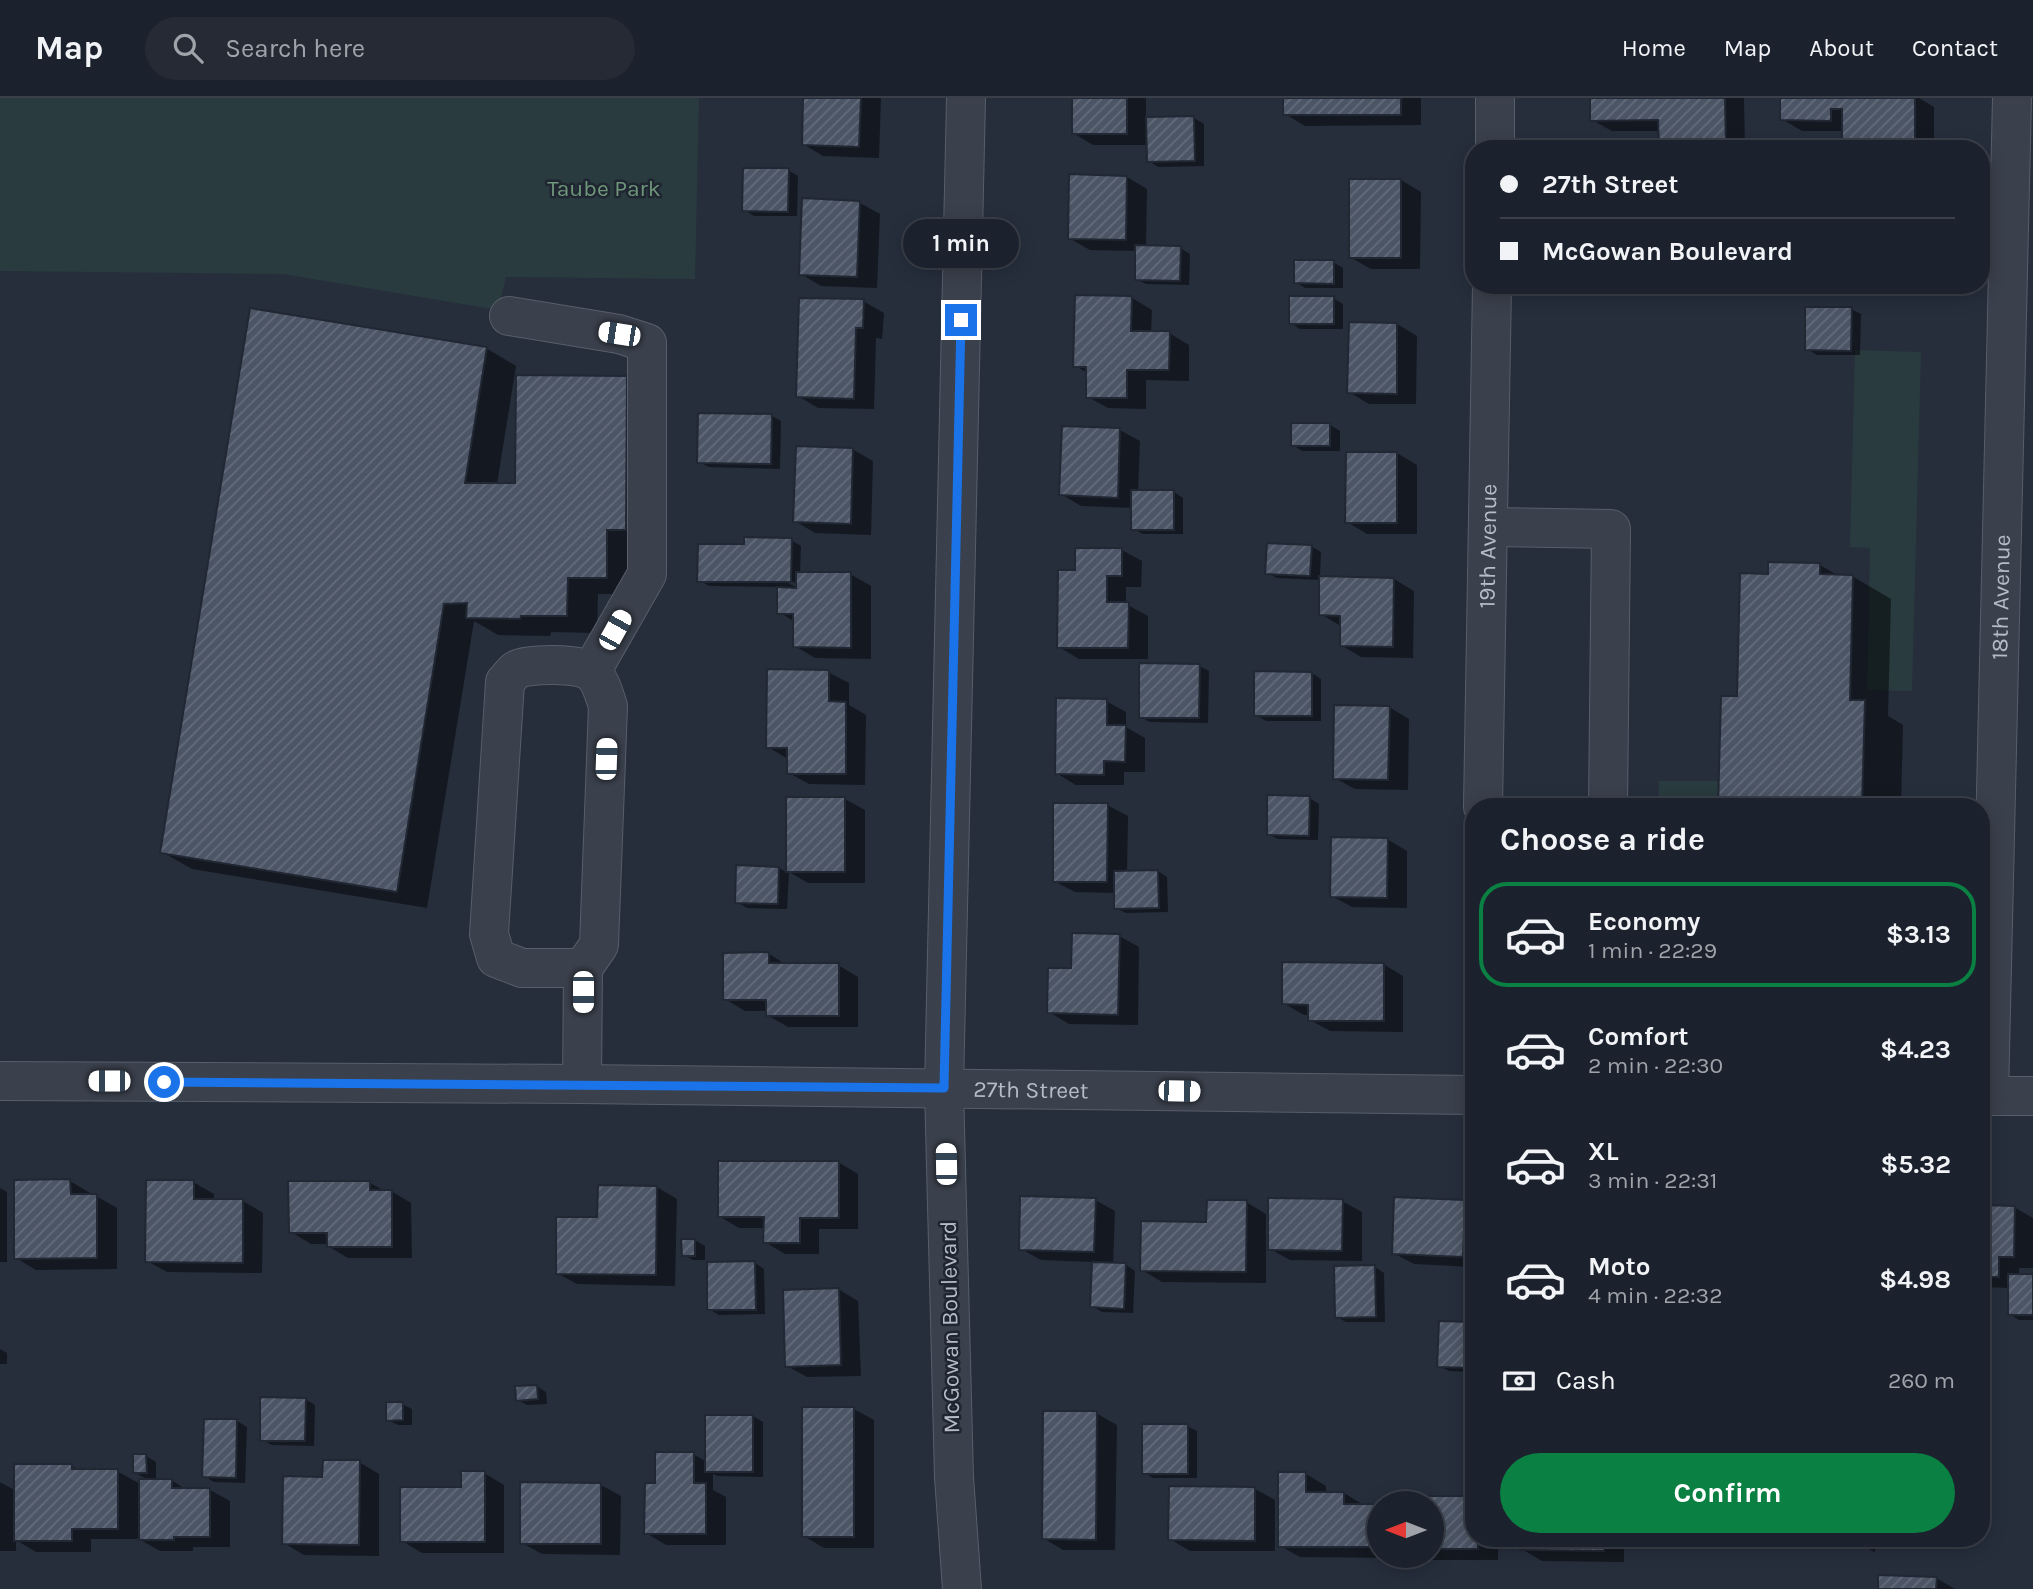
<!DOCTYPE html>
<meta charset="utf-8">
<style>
:root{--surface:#1c222d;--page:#252a35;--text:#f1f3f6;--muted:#a0a4aa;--line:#3a3f49;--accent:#0b8043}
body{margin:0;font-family:Karla,sans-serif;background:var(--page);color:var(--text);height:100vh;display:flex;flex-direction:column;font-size:26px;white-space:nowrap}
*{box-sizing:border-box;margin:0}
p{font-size:23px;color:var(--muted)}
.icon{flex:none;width:38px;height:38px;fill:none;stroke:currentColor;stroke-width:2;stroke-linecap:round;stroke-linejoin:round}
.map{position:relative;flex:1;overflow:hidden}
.drawer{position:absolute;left:1465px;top:700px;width:525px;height:749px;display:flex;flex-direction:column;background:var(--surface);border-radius:28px;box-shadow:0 4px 18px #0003,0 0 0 2px var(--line)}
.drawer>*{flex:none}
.guide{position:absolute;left:1465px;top:42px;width:525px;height:154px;border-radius:28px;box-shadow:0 4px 18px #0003,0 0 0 2px var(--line);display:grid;align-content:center;height:154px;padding:0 35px;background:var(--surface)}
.needle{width:46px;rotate:270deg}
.buttons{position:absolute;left:1367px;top:1393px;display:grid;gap:14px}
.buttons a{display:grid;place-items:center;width:77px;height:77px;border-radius:50%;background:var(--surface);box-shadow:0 4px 18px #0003,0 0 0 2px var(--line);font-size:35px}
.end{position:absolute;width:32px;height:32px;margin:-16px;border:9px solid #1a73e8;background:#fff;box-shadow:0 0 0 4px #fff}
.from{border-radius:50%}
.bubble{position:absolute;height:49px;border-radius:24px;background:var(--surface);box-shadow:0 4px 18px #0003,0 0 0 2px var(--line);font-size:23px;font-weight:700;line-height:49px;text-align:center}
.car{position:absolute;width:21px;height:42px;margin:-21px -10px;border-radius:9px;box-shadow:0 0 5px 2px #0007;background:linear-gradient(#fff 24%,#345 0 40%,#fff 0 76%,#345 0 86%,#fff 0)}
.guide b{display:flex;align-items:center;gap:24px;height:66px;font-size:26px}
.guide b+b{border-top:2px solid var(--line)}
.guide i{width:18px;height:18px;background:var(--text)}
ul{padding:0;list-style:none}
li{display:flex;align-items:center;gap:21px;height:105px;margin:0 14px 10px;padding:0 21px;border:4px solid transparent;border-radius:28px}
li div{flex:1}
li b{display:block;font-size:26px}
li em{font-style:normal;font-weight:700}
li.selected{border-color:var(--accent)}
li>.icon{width:63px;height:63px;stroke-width:1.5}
h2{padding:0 35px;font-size:32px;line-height:84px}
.pay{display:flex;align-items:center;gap:18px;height:77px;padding:0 35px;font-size:26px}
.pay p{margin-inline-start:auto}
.cta{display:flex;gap:14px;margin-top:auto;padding:14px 35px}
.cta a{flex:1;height:80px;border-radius:42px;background:var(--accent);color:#fff;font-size:28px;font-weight:700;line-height:80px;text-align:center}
header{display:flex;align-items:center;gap:42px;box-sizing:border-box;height:98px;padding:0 35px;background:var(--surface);border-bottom:2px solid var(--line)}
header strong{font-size:33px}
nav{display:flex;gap:38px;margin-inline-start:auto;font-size:24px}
.search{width:490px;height:63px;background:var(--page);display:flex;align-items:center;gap:18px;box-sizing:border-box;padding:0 24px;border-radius:38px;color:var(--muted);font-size:26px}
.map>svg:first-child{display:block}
.green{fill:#293b3e}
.shadow{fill:#0007;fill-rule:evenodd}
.building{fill:url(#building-hatch);stroke:#212733;stroke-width:2}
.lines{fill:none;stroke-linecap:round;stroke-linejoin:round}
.minor-casing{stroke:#585e6a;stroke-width:40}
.minor{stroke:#3a404c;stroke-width:38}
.route{stroke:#1a73e8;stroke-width:9}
.labels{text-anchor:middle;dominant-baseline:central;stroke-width:5;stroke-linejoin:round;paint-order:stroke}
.park-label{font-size:23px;fill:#6e977a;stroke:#1f2531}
.street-label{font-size:23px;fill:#b5bbc7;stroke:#1f2531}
</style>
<header>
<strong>Map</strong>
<div class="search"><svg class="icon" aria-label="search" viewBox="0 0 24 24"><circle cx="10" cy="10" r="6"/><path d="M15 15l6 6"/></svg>Search here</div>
<nav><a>Home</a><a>Map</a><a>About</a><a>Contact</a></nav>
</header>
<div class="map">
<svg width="2033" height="1491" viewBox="0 0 2033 1491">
<defs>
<pattern id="building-hatch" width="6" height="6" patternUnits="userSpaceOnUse" patternTransform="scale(1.75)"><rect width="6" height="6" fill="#4c5565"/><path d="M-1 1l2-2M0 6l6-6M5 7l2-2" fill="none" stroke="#646c7a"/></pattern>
</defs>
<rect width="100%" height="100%" fill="#262e3c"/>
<path class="green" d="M0 0H699L695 181 506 179 498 212 283 176 0 173Z
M1855 252 1921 254 1912 593 1867 592 1870 450 1850 449Z
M1659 683H1719L1718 709H1658Z"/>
<path class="shadow" d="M805 0H881L879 60 823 58 803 46Z
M1073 0H1146V21L1194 20 1204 26V68L1158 69 1149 63 1148 47H1093L1073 35Z
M1284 0H1421V27L1305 28 1285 16Z
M1591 0H1744L1745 51H1661L1660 33H1612L1592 22Z
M1782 0H1919L1934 9V51H1856L1844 44V33H1802L1782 21Z
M788 72 798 78 797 118H754L744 112Z
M1127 79 1147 91 1146 149 1180 150 1190 156 1189 187 1146 186 1136 181 1137 153 1090 152 1069 140Z
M1401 82 1421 94 1420 171H1371L1350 159Z
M860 105 880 116 877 190 821 188 801 176Z
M1333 164 1343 170V190H1305L1296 184Z
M1603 187H1655V188H1604Z
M1808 187H1862V194L1817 195 1808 190Z
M1132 200 1152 212 1151 235H1169L1189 247V283L1146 282V311L1108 310 1088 299V275L1075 268Z
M1333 200 1343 206V231H1300L1291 225Z
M863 203 884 215 882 241 876 240 874 311 818 310 798 298Z
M1851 211 1861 216 1860 257H1817L1807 251Z
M1397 226 1417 238 1416 306H1369L1349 294Z
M486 250 516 268 497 386H516L626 280 656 297 637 496H598L597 535 551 534 550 538 498 537 474 523 427 810 192 771 162 754Z
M772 318 781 323 780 371 709 369 699 364Z
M1330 327 1340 333V353H1302L1293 347Z
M1120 332 1140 343 1138 394H1174L1183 400V436H1143L1133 431V410L1081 408 1061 396Z
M852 351 873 363 871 437 815 435 795 423Z
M1397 355 1417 367V436H1367L1347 424Z
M791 442 801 448 800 476H850L871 488V561L815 560 795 548V524L779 514V489L709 488 699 482 745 448ZM784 479 797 486V490L783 482Z
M1311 448 1321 454 1320 479 1394 481 1414 493 1413 560 1361 559 1341 547 1342 529 1321 516V482L1277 480 1267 475Z
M1122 452 1142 463 1141 489H1126V506L1148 518V561H1079L1059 549 1077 474Z
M1820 467 1839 478H1852L1891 501 1888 618 1903 627 1901 709H1720L1739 600 1770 478Z
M1199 568 1209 573 1208 625 1150 624 1140 619Z
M828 574 849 585V607L866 617 865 687 809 686 789 675 788 661 768 649Z
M1312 575 1321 581V623H1266L1256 617Z
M1106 603 1126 614V629L1145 640V674H1124V687H1076L1056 675Z
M1389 609 1409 621 1408 692 1355 691 1335 680Z
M1309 700 1319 706 1318 742 1278 741 1268 736Z
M788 701H845L865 712V785H808L789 774 787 811 747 810 737 804 779 770 788 775Z
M1107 707 1128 718 1127 774 1158 773 1167 779 1168 814 1126 815 1116 810V795L1075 794 1054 783Z
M1387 741 1407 753V810L1352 809 1332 798Z
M1119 838 1139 849 1138 927 1069 926 1049 914 1073 871Z
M769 856 787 867H838L858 879V929H788L767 917V913H745L725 901Z
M1383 866 1403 878V934L1330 933 1310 922V917H1304L1283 905Z
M838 1064 858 1076V1131H819V1156H785L765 1144V1130H739L719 1118Z
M70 1083 90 1095V1098H96L117 1110V1171L36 1172 16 1160Z
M193 1084 214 1096V1103H243L263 1115 262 1175 167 1174 147 1163Z
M370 1085 385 1093H391L411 1105 412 1160H348L328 1148V1146H311L291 1134Z
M657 1089 677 1101 675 1188 577 1186 557 1175 599 1121Z
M0 1090 7 1094V1164H0Z
M1095 1102 1115 1113 1113 1167H1126L1135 1173 1133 1215 1102 1214 1092 1208 1093 1164 1041 1162 1021 1151Z
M1342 1103 1362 1114V1163L1290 1162 1270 1151Z
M1246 1104 1266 1116V1185L1162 1184 1142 1172 1208 1125Z
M1465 1104 1474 1109V1169L1414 1166 1393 1155Z
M1981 1109H2014L2033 1120V1170H2019V1178H2033V1222H2019L2009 1216V1190L1981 1189Z
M683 1142H695L705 1148V1162H693L684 1157Z
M755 1165 764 1171 765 1216 719 1217 709 1211Z
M1375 1169 1384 1175 1385 1224H1346L1337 1219Z
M838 1191 858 1203 861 1278 807 1279 787 1268Z
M1474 1226V1274L1449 1273 1439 1268Z
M0 1251 7 1255V1266H0Z
M536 1288 546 1294 547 1306 527 1307 518 1302Z
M305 1301 315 1307 314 1348 272 1347 262 1342Z
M402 1306 412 1311V1327H398L388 1322Z
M854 1311 874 1322V1450H824L804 1438Z
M1096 1315 1117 1327 1115 1452H1063L1043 1440Z
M753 1318 763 1324V1379L717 1378 713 1376V1392L726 1399V1447H666L646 1435 656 1387 693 1356 707 1364Z
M205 1323H237L247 1329 245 1385 214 1384 204 1378Z
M1187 1328 1197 1333V1380H1153L1144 1375Z
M146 1358 156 1364V1382H171L187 1392H210L230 1403V1449H193V1453H160L137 1440V1441H91V1454H36L16 1442V1453H0V1384L16 1393 72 1368 80 1373H117L140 1386 148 1382 134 1374Z
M359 1364 379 1376V1458L304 1457 284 1445 324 1380Z
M484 1375 504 1387V1455H422L402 1443 462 1391Z
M1306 1376 1326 1388V1395H1344L1365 1408 1379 1409V1458H1396V1460L1300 1459 1280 1448Z
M601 1387 621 1398 620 1457 542 1456 522 1445Z
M1255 1391 1275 1402V1453H1190L1170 1441Z
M1401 1399H1474V1440H1498V1462H1421L1413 1458H1432V1405H1401Z
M1522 1440H1624V1464L1542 1463 1522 1451Z
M1850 1440H1883L1874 1454Z
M1936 1480 1955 1491H1880Z"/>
<path class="building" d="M803 0H861L859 49 802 47Z
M1072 0H1127V36H1072Z
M1283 0H1401V17H1283Z
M1590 0H1725L1726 51H1659L1658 22 1590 23Z
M1780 0H1915V45H1842V11H1831V23L1780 22Z
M1194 18 1195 63 1147 64 1146 19Z
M743 70H789L788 114 742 113Z
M1069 76 1127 78 1126 142 1068 141Z
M1349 81H1401V160H1349Z
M802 100 860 103 857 179 799 177Z
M1135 147 1181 148 1180 183 1135 182Z
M1294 162H1334V186L1294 185Z
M1806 187H1853V189L1806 191Z
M1075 197 1132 198 1131 233H1170L1169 272H1127V300H1086V269H1073Z
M1289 198H1334V226H1289Z
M799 200 864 201 863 230H856L854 301 796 299Z
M1805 209H1852L1851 253 1805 252Z
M250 210 487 249 465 385H515L516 277 627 278 626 432H607V480H568L567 518H521L520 521 466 520 467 505 444 506 397 794 160 755Z
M1349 224 1397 225V296L1347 295Z
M698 315 772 316 771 366 697 365Z
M1291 325H1330V348H1291Z
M1062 328 1120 330 1118 400 1059 397Z
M796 348 853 350 851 426 793 424Z
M1346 354H1397V425H1345Z
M1131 392H1174V432H1131Z
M744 439 792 440 791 484H697L698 446H744Z
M1267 445 1312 447 1310 478 1265 476Z
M1075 450H1122V478H1107V504H1129L1128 550H1057L1058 472H1075Z
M1768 464 1820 465V476L1853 477 1850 602H1865L1862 709H1718L1721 598H1737L1740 475 1768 476Z
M796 474H851V550L793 549V516H777V489L796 490Z
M1319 478 1394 480 1393 549 1340 548V518L1319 517Z
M1139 565 1200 566 1199 620H1139Z
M767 571 829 572V603L846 604V676H787V650H766Z
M1254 573 1312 574V618H1254Z
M1056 600 1107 601V627H1126L1125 664 1104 663V677L1055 676Z
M1334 607 1390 608 1388 682 1333 681Z
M1267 697 1310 698 1309 738 1267 737Z
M786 699H845V774H786Z
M1053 705H1108L1107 784H1053Z
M1331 739 1388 740 1387 800 1330 799Z
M736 767 779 769 778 806 735 805Z
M1158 772 1159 810 1114 811V773Z
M1072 835 1120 836 1118 917 1047 915 1048 870H1071Z
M769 854V865H839V918H766V902H723V855Z
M1282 864 1384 865V923H1308V907L1282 906Z
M718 1063H839V1120H800V1145H763L764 1119H718Z
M70 1081 71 1096H97V1160L14 1161V1082Z
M146 1082H194V1101H243V1165L145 1164Z
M288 1083H370V1092H392V1149H327V1135H289Z
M598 1087 657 1088 656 1177 556 1176V1119H597Z
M1020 1098 1096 1100 1094 1154 1019 1152Z
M1394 1099 1465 1102 1463 1159 1392 1156Z
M1268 1100 1343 1101 1342 1153 1268 1152Z
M1207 1102H1247L1246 1174 1140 1173 1141 1123 1206 1124Z
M1981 1107 2015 1108 2014 1159H1999V1179H1981Z
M681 1141H695V1158H682Z
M755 1163 756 1212H707V1164Z
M1092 1164 1126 1165 1124 1211 1090 1209Z
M1375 1167 1376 1219 1335 1220 1334 1168Z
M2008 1176H2033V1217H2008Z
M839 1190 841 1267 785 1269 783 1192Z
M1439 1223 1474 1224V1270L1437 1269Z
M537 1287 538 1301 516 1303 515 1288Z
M260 1299 306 1300 305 1343H260Z
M386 1304H403V1322L386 1323Z
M802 1309H854V1439H802Z
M1043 1313H1097L1096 1442 1042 1441Z
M705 1317H753V1374H705Z
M204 1321H237L236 1380 202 1379Z
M1142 1326H1188V1376H1142Z
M1465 1329H1474V1368L1466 1369Z
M655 1354H694V1385H706V1436H644L645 1385H655Z
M133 1356H146L147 1375H133Z
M323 1362H360L359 1447 282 1446 283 1378 322 1379Z
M14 1366H72V1371H118V1431H72V1443H14Z
M461 1373H485V1444H400V1389H461Z
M1278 1374H1306V1394H1344V1406H1377V1449H1278Z
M139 1381H172V1390H210V1439H174V1442H139Z
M520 1384 601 1385V1446H520Z
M1169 1388 1255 1389V1443L1168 1442Z
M1399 1398H1474V1440H1478V1451H1432V1405H1399Z
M1521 1440H1605L1604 1453 1520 1452Z
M1878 1477 1937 1479 1936 1491H1878Z"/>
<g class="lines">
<g class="minor-casing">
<g id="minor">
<path d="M1495 51V0"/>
<path d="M509 218 619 236 647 245V476L591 574"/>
<path d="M1489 429 1611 431 1608 709"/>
<path id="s1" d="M1483 709 1492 187"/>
<path id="s2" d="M0 983 582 986 1474 997"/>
<path d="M582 986 583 870 599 847 608 608C604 597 601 582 591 574 582 565 527 565 516 572 512 575 508 581 505 584L489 836 496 860 522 870H583"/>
<path d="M1981 998H2033"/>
<path id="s3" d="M1989 998 2012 0"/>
<path d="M962 1491 954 1379 944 990 966 0"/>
</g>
</g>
<use href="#minor" class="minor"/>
</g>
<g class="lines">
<path class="route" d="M164 984 944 990 961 222"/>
</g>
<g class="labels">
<g class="park-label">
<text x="604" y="90">Taube Park</text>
</g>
<g class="street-label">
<text stroke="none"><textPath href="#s1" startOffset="261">19th Avenue</textPath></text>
<text stroke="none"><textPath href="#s3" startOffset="499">18th Avenue</textPath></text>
<text stroke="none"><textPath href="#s2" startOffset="1031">27th Street</textPath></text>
<text transform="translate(950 1229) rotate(-91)">McGowan Boulevard</text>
</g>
</g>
</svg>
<div class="buttons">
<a><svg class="needle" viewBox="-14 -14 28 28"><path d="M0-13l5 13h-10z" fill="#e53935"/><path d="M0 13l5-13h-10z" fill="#a0a4aa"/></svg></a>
</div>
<i class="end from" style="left:164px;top:984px"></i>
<i class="end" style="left:961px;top:222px"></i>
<div class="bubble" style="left:903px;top:121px;width:116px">1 min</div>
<i class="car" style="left:619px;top:236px;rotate:279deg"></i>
<i class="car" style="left:615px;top:532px;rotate:29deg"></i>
<i class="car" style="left:606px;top:661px;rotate:2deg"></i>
<i class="car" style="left:583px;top:894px;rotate:180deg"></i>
<i class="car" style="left:109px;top:983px;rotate:270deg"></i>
<i class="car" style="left:1179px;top:993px;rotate:91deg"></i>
<i class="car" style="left:946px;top:1066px;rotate:359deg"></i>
<div class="guide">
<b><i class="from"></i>27th Street</b>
<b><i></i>McGowan Boulevard</b>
</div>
<section class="drawer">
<h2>Choose a ride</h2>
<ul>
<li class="selected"><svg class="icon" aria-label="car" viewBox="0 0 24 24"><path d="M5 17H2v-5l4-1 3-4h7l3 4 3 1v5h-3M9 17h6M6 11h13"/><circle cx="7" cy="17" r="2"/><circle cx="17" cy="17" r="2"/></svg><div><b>Economy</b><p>1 min · 22:29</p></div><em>$3.13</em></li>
<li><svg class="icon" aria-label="car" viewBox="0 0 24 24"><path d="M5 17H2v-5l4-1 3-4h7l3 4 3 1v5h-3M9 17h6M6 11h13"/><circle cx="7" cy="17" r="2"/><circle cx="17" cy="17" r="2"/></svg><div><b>Comfort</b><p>2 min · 22:30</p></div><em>$4.23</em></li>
<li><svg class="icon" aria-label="car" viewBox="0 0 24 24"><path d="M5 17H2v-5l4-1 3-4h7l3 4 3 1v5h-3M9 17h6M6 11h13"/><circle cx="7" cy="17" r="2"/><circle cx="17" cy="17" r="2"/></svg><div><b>XL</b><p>3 min · 22:31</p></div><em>$5.32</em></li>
<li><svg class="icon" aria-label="car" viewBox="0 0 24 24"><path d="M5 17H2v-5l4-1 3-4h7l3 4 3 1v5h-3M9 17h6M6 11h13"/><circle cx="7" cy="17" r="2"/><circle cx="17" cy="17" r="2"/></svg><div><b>Moto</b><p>4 min · 22:32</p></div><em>$4.98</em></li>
</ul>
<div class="pay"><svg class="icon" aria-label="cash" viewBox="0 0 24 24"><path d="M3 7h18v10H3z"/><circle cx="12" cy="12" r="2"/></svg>Cash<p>260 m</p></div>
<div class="cta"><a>Confirm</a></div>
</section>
</div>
